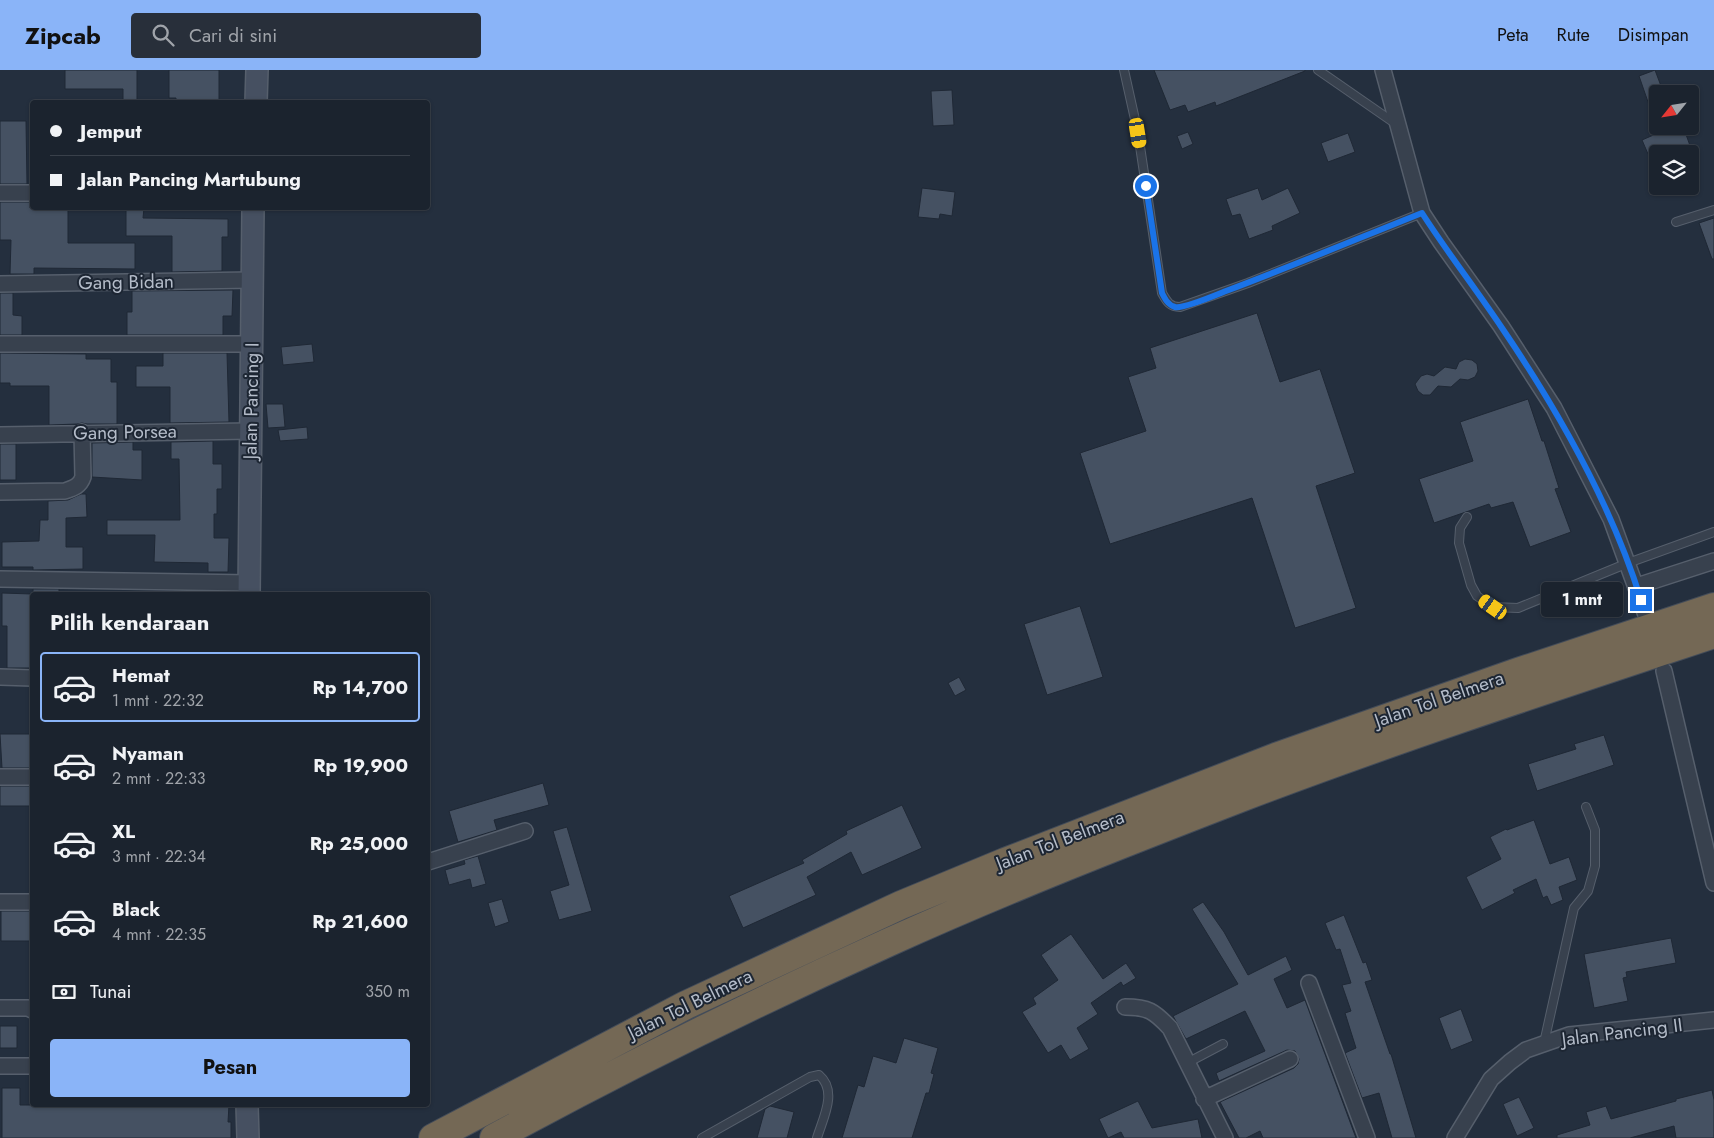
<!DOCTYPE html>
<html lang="id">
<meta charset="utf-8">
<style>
:root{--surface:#1b232e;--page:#282f3a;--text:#f1f3f6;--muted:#a0a4aa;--line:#39404a;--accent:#8ab4f8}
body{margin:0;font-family:Jost,sans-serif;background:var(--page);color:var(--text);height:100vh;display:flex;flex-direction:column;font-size:19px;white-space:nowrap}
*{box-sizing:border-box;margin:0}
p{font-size:16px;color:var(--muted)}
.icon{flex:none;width:28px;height:28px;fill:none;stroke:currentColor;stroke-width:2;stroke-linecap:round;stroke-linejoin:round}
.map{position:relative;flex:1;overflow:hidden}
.side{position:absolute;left:30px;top:522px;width:400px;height:515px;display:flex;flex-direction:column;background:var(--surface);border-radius:5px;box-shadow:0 1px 4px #0004,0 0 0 1px var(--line)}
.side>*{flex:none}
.top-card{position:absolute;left:30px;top:30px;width:400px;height:110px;border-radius:5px;box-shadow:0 1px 4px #0004,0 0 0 1px var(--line);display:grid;align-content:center;height:110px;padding:0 20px;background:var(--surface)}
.needle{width:32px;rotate:240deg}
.fabs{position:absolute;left:1649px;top:15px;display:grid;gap:10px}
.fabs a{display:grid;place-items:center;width:50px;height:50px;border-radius:5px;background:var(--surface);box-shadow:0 1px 4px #0004,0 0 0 1px var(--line);font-size:25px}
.end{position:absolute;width:22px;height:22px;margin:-11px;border:6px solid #1a73e8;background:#fff;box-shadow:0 0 0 2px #fff}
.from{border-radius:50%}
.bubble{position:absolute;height:35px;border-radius:5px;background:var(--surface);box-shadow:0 1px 4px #0004,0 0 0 1px var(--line);font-size:16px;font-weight:700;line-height:35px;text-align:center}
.car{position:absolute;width:15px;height:30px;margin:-15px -8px;border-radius:6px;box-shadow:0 0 4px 1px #0007;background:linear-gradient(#f5c518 24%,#345 0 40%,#f5c518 0 76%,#345 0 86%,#f5c518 0)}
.top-card b{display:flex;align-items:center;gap:18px;height:48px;font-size:19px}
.top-card b+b{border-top:1px solid var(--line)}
.top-card i{width:12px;height:12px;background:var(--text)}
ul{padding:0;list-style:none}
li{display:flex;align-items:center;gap:15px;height:70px;margin:0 10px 8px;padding:0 10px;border:2px solid transparent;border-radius:5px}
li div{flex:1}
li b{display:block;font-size:19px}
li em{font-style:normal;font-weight:700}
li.on{border-color:var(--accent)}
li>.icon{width:45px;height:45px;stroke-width:1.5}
h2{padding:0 20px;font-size:22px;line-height:60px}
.pay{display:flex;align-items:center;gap:12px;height:55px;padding:0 20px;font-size:19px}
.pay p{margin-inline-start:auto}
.action{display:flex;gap:10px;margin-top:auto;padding:10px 20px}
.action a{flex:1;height:58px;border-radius:5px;background:var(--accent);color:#111;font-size:20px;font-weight:700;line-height:58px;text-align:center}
header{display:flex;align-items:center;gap:30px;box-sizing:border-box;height:70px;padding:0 25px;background:var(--accent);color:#111}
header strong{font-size:24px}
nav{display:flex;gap:28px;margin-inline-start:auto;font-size:18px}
.search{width:350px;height:45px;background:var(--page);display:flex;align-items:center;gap:12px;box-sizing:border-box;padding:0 18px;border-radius:5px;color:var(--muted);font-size:19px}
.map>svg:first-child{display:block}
.building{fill:#455162;stroke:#1f2835}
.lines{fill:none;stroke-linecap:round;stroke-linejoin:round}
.lane-casing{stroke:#565f6c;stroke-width:10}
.street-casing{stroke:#565f6c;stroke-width:18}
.secondary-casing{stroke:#565f6c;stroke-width:24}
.highway-casing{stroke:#434c59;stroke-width:30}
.lane{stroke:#38414e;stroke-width:8}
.street{stroke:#38414e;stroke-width:15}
.secondary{stroke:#465061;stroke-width:21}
.highway{stroke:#746855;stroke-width:28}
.route{stroke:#1a73e8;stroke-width:6}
.labels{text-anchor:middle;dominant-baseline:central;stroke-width:4;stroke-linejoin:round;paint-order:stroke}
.street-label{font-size:19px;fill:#b4bcc9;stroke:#1d2633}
</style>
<header>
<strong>Zipcab</strong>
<div class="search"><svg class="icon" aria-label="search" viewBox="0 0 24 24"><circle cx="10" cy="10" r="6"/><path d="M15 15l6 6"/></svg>Cari di sini</div>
<nav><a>Peta</a><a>Rute</a><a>Disimpan</a></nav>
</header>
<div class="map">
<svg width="1714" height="1068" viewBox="0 0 1714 1068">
<rect width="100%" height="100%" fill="#242f3e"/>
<path class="building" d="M65 0H137V31L123 32V19H65Z
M169 0H219V32H176V28H169Z
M1154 0H1305V1L1216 36 1215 32 1188 42 1185 35 1170 40Z
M1655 0 1664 24H1658V55H1656L1639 6Z
M952 20 954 55 933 56 931 21Z
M0 51H26L27 114H0Z
M1683 56 1693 84H1648L1642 70 1658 63V65Z
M1188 62 1193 74 1182 79 1177 66Z
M1348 63 1355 82 1328 92 1321 73Z
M922 118 955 122 952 146 940 144 939 149 918 147Z
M1258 118 1262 130 1288 118 1300 143 1272 156 1273 160 1249 169 1240 144 1232 146 1226 129Z
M0 132H30V138H68V173H135V199L34 198V204H10L11 170H0Z
M126 138H144L143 148 228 149V167H222V201L172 202V166H126Z
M1714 148V189H1712L1699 153Z
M233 220 232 246H223V265H127V242H132V221Z
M0 223H13V245L22 246V265H0Z
M1257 243 1280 312 1320 299 1355 403 1316 416 1356 538 1295 558 1252 428 1110 474 1080 383 1146 361 1128 307 1156 298 1150 278Z
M312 274 314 292 283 295 281 277Z
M0 283 86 284V289H111V312H117V354H87L82 353 77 354 49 355V316H10V313H0Z
M163 283H227L229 352 170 353V317H136V296H163Z
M1465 289 1472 290 1477 294 1478 301 1475 307 1468 310 1460 309 1451 317 1438 316 1430 325H1423L1418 321 1415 314 1421 306 1427 304 1434 306 1445 297 1456 299 1459 292Z
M1528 329 1542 371H1544L1559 418 1555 419 1571 462 1530 477 1513 432 1491 438 1489 434 1434 453 1419 409 1473 391 1460 352Z
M266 334H283L285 357 268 358Z
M307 357 308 369 280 371 278 360Z
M213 371V394H222V419H217V444H214V468H229L228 502H208V493L154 492 155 465H107V450H180L179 389H171V372Z
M133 372V380H142V410L92 407V373Z
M0 374H16V410H0Z
M81 424H86L87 447 66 448V477H83V499L33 500V497H2V472L39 471 40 450H48V431L68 430Z
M33 519H59V525H33Z
M2 523 32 524 31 598H7V556H2Z
M1080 536 1103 607 1047 625 1024 554Z
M959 607 966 620 955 626 948 613Z
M0 664H32V698H2Z
M1604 665 1614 695 1537 721 1528 694 1576 679 1574 674Z
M543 713 549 735 494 750 497 760 458 772 449 741Z
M0 716H32V736H0Z
M902 735 922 778 862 805 851 782 807 807 816 825 743 858 729 826 804 793 802 790 847 764 846 761Z
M1534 750 1550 794 1569 787 1577 810 1559 817 1563 830 1551 835 1547 826 1543 828 1536 809 1513 820 1515 823 1482 840 1466 807 1501 789 1490 767 1506 759 1507 760Z
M567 757 592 841 559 850 550 821 569 815 553 761Z
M478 786 486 814 472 818 470 809 449 815 445 800 465 794 464 790Z
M502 829 509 852 495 857 488 833Z
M1203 832 1224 862 1248 905 1286 886 1292 900 1274 909 1287 938 1305 930 1356 1068H1263L1260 1061 1246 1068H1239L1220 1032 1294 998 1298 994 1299 989 1295 981 1287 980 1219 1011 1216 1003 1265 981 1245 941 1186 969 1173 946 1238 914 1192 839Z
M1 841H32V871H1Z
M1344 845 1363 893 1366 892 1372 910 1365 912 1390 984H1391L1416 1068H1392L1379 1023 1362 1028 1345 983 1356 978 1345 943 1351 941 1342 915 1351 913 1340 879 1336 880 1325 853Z
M1071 864 1103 909 1126 893 1136 908 1123 916 1121 912 1091 933 1098 944 1077 958 1089 979 1070 990 1061 975 1048 983 1022 942 1036 934 1033 928 1058 910 1041 885Z
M1671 868 1676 893 1626 902 1627 907 1623 908 1628 931 1594 938 1584 884Z
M1461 939 1473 971 1451 980 1439 948Z
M0 956H17V978H0Z
M904 968 938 978 931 1003 934 1004 929 1023H926L912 1068H842L858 1015 864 1017 873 986 896 993Z
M2 1018H20V1035H229L228 1052H231V1068H2Z
M1712 1020 1714 1030V1068H1676L1674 1056 1630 1068H1557V1065L1590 1055 1586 1042 1606 1036 1611 1049 1676 1031V1029Z
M1519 1027 1534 1058 1517 1066 1503 1034Z
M1138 1031 1152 1058 1198 1049 1202 1068H1124L1121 1062 1108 1068 1099 1049Z
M770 1036 794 1042 787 1068H757L765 1039Z"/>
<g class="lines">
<g class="lane-casing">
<path id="lane" d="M1124 0 1138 63 1162 223C1167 232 1170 237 1180 237L1248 213 1422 143
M1318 0 1396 54
M1676 152 1714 140
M1467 447 1460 458 1459 473 1471 515 1477 526 1493 537 1518 538 1628 493 1714 462
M1544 973 1574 838 1588 821 1595 796V760L1586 737
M1187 993 1223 974
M702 1068 810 1007 819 1005C838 1021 823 1048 817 1068"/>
</g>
<g class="street-casing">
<path id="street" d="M1383 0 1422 143 1441 172 1501 256 1554 338 1611 449 1646 545
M0 123H32
M0 214 252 210
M0 274H252
M0 365 250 361
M0 422 65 421C74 418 80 416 83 407L82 362
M0 509 249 513
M1637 516 1714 491
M1664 601 1714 813
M0 607 32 608
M0 707H32
M428 792 525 761
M0 832H32
M1309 913 1367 1068
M1125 937C1148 937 1154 941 1170 958L1225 1068
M0 938H28L32 940
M0 996H32
M1204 1029 1290 989
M1455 1068 1491 1009 1510 992 1526 980 1569 965 1714 950"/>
</g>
<g class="secondary-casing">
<path id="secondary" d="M256 32 257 0
M249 525 253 138
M247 1035 248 1068"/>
</g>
<g class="highway-casing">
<path id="highway" d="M433 1068 686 935 901 835 1005 792 1276 687 1518 602 1714 537
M494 1068C623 998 754 933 887 873 1004 820 1124 773 1243 727 1398 668 1557 616 1714 564"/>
</g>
<use href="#lane" class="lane"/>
<use href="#street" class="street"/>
<use href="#secondary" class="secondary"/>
<use href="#highway" class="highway"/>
</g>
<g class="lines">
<path class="route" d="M1146 116 1162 223C1165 229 1168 235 1175 237 1183 239 1216 225 1226 221 1292 196 1357 169 1422 143 1447 182 1476 219 1502 258 1559 342 1611 433 1641 530"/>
</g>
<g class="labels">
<g class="street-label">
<text transform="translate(126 212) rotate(-1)">Gang Bidan</text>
<text transform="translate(251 331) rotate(-89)">Jalan Pancing I</text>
<text transform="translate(125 362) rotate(-1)">Gang Porsea</text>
<text transform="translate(1439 629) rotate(-19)">Jalan Tol Belmera</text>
<text transform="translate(1060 770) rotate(-21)">Jalan Tol Belmera</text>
<text transform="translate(690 934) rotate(-26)">Jalan Tol Belmera</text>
<text transform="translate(1622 962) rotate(-7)">Jalan Pancing II</text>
</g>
</g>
</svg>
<div class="fabs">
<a><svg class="needle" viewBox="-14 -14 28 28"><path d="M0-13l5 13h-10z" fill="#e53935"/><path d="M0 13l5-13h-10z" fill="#a0a4aa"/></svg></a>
<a><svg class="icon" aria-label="layers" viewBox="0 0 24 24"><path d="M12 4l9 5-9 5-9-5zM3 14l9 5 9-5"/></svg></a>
</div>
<i class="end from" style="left:1146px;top:116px"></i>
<i class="end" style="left:1641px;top:530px"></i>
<div class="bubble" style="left:1541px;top:512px;width:82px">1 mnt</div>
<i class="car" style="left:1138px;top:63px;rotate:171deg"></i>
<i class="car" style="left:1493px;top:537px;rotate:305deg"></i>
<div class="top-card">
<b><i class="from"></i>Jemput</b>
<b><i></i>Jalan Pancing Martubung</b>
</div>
<section class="side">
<h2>Pilih kendaraan</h2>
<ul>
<li class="on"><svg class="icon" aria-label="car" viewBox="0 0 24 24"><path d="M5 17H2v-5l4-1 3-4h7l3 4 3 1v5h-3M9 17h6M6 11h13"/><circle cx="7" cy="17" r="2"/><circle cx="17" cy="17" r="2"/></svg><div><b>Hemat</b><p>1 mnt · 22:32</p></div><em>Rp 14,700</em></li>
<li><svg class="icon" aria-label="car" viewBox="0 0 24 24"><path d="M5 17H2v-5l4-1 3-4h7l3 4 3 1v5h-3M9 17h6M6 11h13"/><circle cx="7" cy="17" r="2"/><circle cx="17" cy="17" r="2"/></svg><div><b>Nyaman</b><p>2 mnt · 22:33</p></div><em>Rp 19,900</em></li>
<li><svg class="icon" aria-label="car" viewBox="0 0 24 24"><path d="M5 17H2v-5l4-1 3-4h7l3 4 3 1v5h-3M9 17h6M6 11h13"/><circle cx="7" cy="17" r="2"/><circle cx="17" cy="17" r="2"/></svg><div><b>XL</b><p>3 mnt · 22:34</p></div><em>Rp 25,000</em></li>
<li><svg class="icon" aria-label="car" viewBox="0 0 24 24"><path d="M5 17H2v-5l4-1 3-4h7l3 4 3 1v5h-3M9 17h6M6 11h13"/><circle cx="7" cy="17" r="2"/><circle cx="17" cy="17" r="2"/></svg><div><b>Black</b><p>4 mnt · 22:35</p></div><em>Rp 21,600</em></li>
</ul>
<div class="pay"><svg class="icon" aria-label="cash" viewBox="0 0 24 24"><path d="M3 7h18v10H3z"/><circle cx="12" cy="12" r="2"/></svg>Tunai<p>350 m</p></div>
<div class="action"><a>Pesan</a></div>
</section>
</div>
